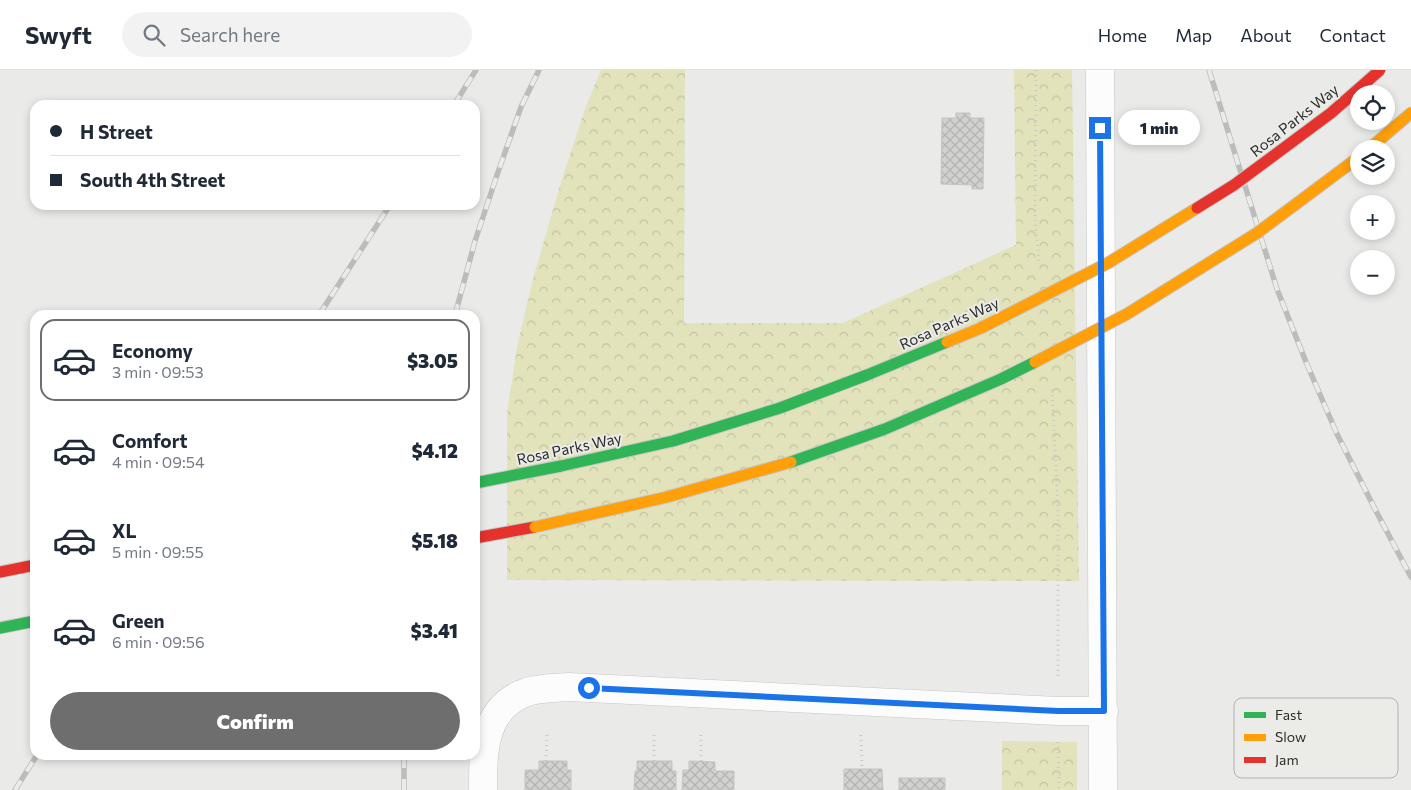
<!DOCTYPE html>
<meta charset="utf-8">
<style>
:root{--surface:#fff;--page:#f2f2f3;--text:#1f2937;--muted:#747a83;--line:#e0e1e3;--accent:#6e6e6e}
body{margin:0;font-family:Commissioner,sans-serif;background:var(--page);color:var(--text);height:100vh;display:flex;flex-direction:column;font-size:19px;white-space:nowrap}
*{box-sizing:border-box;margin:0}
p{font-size:16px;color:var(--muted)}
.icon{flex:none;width:28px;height:28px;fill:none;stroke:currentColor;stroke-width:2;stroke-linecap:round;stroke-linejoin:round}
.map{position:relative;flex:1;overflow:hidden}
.drawer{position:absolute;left:30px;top:240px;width:450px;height:450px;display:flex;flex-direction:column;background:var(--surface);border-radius:15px;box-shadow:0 2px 8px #0003}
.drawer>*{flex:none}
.hud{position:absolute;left:30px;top:30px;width:450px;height:110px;border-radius:15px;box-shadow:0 2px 8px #0003;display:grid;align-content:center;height:110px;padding:0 20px;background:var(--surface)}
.tools{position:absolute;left:1350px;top:15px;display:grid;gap:10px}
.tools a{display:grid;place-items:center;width:45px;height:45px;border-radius:50%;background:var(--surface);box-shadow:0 2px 8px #0003;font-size:25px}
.end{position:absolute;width:22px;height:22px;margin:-11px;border:6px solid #1a73e8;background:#fff;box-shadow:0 0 0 2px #fff}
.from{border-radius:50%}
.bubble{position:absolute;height:35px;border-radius:18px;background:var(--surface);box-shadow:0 2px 8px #0003;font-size:16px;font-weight:800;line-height:35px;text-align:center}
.hud b{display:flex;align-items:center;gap:18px;height:48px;font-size:19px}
.hud b+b{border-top:1px solid var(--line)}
.hud i{width:12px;height:12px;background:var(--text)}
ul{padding:9px 0 0;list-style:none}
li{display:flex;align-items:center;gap:15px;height:82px;margin:0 10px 8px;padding:0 10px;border:2px solid transparent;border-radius:15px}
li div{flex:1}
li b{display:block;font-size:19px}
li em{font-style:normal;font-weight:800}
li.current{border-color:var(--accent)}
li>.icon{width:45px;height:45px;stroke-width:1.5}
.action{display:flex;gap:10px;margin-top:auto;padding:10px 20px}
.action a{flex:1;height:58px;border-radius:30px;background:var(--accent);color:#fff;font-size:20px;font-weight:800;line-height:58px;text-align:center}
header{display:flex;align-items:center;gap:30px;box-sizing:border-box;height:70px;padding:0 25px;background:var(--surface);border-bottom:1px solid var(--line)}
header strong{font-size:24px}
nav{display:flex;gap:28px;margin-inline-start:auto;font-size:18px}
.search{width:350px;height:45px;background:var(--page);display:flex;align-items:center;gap:12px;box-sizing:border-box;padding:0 18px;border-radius:28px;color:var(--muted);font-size:19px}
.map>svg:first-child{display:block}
.park{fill:url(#park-crowns)}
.building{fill:url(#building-cross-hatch);stroke:#c4c4c3}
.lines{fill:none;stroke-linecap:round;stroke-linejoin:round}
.street-casing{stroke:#c6c6c5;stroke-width:29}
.fast-casing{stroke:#c6c6c5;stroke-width:13}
.slow-casing{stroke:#c6c6c5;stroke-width:13}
.jam-casing{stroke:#c6c6c5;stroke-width:13}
.path{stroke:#c9c9c8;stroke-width:3;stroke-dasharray:1 4;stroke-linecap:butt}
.street{stroke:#fcfcfc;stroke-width:28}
.fast{stroke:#30b455;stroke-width:11}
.slow{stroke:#ff9f0a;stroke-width:11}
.jam{stroke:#e5322d;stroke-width:11}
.rail-casing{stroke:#bcbcbb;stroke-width:5.5}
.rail{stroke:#ebebe8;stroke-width:4;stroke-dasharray:11;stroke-linecap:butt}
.fast-bridge-casing{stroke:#c6c6c5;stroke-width:13;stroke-linecap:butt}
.slow-bridge-casing{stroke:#c6c6c5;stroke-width:13;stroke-linecap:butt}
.jam-bridge-casing{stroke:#c6c6c5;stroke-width:13;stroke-linecap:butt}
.fast-bridge{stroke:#30b455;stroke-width:11}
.slow-bridge{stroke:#ff9f0a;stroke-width:11}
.jam-bridge{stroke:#e5322d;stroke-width:11}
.route{stroke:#1a73e8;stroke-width:6}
.labels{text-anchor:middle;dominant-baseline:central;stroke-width:4;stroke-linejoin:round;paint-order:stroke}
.street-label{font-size:15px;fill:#2c2c2b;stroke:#ebebe8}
.key{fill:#ebebe8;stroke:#b2b2af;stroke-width:1}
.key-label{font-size:14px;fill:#2c2c2b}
</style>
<header>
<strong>Swyft</strong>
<div class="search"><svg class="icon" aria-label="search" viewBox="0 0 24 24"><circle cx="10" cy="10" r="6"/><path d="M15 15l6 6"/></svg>Search here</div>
<nav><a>Home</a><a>Map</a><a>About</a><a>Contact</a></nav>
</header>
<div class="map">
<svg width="1411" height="720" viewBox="0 0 1411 720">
<defs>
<pattern id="park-crowns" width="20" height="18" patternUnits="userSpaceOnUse" patternTransform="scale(1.25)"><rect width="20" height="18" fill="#e2e3bb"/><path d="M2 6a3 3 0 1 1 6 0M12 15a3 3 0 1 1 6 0" fill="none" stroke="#c2c3a1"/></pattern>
<pattern id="building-cross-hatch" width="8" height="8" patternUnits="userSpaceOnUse" patternTransform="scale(1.25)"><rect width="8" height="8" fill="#d1d1d0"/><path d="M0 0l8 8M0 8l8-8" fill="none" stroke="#b4b4b3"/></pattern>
</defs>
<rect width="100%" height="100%" fill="#eaeae9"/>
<path class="park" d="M601 0H685L684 253H843L1016 175 1014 0H1072L1079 511 507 510V343L517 277 533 209 561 112 586 36Z
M1002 671 1077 672V720H1002Z"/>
<path class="building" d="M956 43H970V48H984L983 119H972V115L941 114 942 48H956Z
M539 691H567V700H571V720H525V700H539Z
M637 691H672V701H676V720H634L635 701H637Z
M689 691 715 692V701H734V720H682L683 700H689Z
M844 699H882L883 720H844Z
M899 708H945V720H899Z"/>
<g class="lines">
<g class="street-casing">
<path id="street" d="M1100 0 1103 720
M483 720C483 682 483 637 527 622 540 618 555 618 569 617L1058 641H1104"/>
</g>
<g class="fast-casing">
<path id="fast" d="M475 413 561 396
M0 558 35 551"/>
</g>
<g class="slow-casing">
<path id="slow" d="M1369 79 1411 43"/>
</g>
<g class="jam-casing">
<path id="jam" d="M475 468 535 457
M0 502 35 495"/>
</g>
<path class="path" d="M1036 0 1035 149 1039 192
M1052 320 1058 437V608
M701 665V692
M861 665 862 699
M1058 672 1059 720
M546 691 547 664
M654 691V665"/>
<use href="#street" class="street"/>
<use href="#fast" class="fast"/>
<use href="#slow" class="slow"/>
<use href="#jam" class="jam"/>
<g class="rail-casing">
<path id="rail" d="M1209 0 1277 219 1306 292 1337 364 1376 441 1411 507
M454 35 476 0
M319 245 390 135
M455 245 475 171 497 105 521 37 539 0
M15 720 37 685
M404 720V685"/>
</g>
<use href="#rail" class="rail"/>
<g class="fast-bridge-casing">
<path id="fast-bridge" d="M791 392 885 359 1001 309 1035 292
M561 396 673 371 780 338 867 305 947 272"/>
</g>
<g class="slow-bridge-casing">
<path id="slow-bridge" d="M947 272 981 258 1108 193 1197 138
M1035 292 1127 244 1257 163 1359 87
M535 457 667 427 791 392"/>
</g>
<g class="jam-bridge-casing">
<path id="jam-bridge" d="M1197 138 1234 115 1331 43 1380 0"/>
</g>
<use href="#fast-bridge" class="fast-bridge"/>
<use href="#slow-bridge" class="slow-bridge"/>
<use href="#jam-bridge" class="jam-bridge"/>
</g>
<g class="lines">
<path class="route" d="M589 618 1058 641H1104L1100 58"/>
</g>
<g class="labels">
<g class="street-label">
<text transform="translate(1294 50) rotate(-38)">Rosa Parks Way</text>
<text transform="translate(949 253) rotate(-24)">Rosa Parks Way</text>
<text transform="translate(569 378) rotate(-12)">Rosa Parks Way</text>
</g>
</g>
<rect x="1234" y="628" width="164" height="80" rx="8" class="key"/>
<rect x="1244" y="642" width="22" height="6" fill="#30b455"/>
<rect x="1244" y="664" width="22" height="7" fill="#ff9f0a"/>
<rect x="1244" y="687" width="22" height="6" fill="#e5322d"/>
<g class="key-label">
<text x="1275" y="650">Fast</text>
<text x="1275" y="672">Slow</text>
<text x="1275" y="695">Jam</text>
</g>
</svg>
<div class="tools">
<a><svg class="icon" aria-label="locate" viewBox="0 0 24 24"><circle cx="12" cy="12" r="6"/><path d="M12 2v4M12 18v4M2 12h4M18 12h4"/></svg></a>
<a><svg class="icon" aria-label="layers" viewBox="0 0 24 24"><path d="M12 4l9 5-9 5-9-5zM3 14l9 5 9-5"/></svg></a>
<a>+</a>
<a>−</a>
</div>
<i class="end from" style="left:589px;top:618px"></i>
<i class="end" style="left:1100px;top:58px"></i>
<div class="bubble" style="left:1118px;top:40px;width:82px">1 min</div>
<div class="hud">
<b><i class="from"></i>H Street</b>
<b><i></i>South 4th Street</b>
</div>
<section class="drawer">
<ul>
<li class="current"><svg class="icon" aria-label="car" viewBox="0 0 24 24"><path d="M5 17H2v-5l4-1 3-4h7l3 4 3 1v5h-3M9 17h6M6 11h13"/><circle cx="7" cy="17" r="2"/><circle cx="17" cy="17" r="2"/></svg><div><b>Economy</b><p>3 min · 09:53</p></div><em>$3.05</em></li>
<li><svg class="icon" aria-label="car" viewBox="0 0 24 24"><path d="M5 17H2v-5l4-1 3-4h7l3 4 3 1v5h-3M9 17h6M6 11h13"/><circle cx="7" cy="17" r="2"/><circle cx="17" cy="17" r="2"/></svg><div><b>Comfort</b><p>4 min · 09:54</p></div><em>$4.12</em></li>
<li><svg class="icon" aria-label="car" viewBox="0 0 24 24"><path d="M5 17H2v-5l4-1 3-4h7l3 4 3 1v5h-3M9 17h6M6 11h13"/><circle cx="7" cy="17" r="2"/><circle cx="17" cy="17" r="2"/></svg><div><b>XL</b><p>5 min · 09:55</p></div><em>$5.18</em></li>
<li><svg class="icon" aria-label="car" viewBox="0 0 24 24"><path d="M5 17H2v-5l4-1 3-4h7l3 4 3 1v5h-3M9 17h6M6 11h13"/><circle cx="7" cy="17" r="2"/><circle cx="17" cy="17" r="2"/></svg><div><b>Green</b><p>6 min · 09:56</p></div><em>$3.41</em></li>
</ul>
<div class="action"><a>Confirm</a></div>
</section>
</div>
